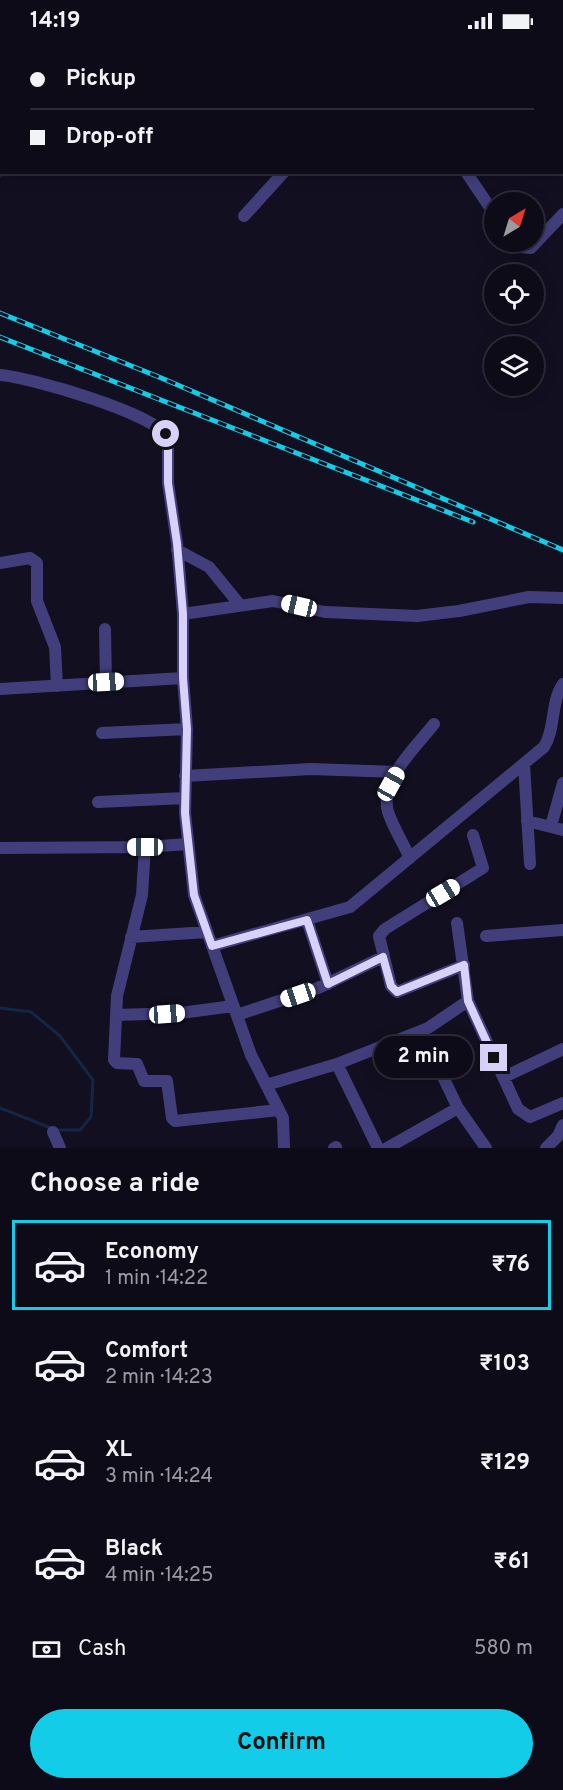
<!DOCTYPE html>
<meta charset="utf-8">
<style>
:root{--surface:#0e0b19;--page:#1c1926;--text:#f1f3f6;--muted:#9b9ba2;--line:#2e2b38;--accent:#13cce7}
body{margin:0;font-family:Overpass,sans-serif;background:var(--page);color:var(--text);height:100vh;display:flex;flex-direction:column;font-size:22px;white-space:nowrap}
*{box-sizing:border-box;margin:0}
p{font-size:20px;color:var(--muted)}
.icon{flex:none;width:33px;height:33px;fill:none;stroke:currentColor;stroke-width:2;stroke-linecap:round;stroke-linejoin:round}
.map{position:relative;height:1106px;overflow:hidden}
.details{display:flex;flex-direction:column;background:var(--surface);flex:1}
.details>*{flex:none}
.guide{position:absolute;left:0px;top:0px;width:564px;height:132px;box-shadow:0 3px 15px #0003,0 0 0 2px var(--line);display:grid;align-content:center;height:132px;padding:0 30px;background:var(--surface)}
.needle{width:39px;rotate:38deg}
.buttons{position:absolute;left:484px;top:150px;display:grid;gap:12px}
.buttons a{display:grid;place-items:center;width:60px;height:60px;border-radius:50%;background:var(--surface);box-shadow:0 3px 15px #0003,0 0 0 2px var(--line);font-size:30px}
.end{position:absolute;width:27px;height:27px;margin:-14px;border:8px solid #d8d2fb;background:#111;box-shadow:0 0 0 3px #111}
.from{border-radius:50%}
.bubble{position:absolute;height:42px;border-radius:21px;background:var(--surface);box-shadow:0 3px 15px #0003,0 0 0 2px var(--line);font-size:20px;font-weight:700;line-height:42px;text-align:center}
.car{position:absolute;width:18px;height:36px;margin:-18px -9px;border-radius:8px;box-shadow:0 0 4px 2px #0007;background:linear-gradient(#fff 24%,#345 0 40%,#fff 0 76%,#345 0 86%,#fff 0)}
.guide b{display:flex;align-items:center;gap:21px;height:57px;font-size:22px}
.guide b+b{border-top:2px solid var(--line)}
.guide i{width:15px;height:15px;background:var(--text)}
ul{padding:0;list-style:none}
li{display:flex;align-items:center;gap:18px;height:90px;margin:0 12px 9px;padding:0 18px;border:3px solid transparent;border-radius:0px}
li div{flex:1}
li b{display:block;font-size:22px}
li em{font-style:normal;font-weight:700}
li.current{border-color:var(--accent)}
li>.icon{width:54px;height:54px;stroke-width:1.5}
h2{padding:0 30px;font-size:27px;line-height:72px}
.pay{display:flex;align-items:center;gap:15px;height:66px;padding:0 30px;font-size:22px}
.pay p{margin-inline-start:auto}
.button{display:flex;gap:12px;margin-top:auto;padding:12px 30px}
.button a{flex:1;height:69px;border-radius:36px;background:var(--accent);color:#111;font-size:24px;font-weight:700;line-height:69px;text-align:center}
.status{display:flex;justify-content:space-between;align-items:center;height:42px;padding:0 30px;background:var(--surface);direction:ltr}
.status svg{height:16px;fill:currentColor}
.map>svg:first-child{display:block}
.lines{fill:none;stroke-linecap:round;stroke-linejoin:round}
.stream{stroke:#132646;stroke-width:3}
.minor{stroke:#423e7c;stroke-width:12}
.rail-casing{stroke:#13cce7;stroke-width:5}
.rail{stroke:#120f21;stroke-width:3;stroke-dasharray:9;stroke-linecap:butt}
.route{stroke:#d8d2fb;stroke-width:8}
</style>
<div class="status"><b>14:19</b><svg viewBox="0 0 49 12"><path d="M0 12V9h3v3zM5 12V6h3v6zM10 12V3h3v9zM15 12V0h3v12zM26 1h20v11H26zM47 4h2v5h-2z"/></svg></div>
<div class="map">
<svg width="563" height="1106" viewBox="0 0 563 1106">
<rect width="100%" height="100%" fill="#120f21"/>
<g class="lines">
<path class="stream" d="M91 0V2
M0 134 2 130
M0 966 31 970 60 994 93 1038 91 1075 80 1088H56L0 1066"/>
<path class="minor" d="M466 130 495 173
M244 174 284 130
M515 200 521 205 531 206 563 172
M0 333C29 335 154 371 168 395V441L177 501 183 572V636L187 687 185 771 194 853 251 1013 283 1076 284 1106
M177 508 209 525 240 563
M0 521 30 516 37 521V559L55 605 57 644
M183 572 273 559 325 570 417 574 459 569 529 555 563 556
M105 587 106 641
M0 647 183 636
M102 691 187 687
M524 722 530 822
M185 734 311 727 397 730
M98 760 185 756
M527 779 563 788
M551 784 563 741
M145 805 142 853 117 954 114 1018 117 1021 137 1022 144 1039H167L172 1076 175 1079 279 1068
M0 806 145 805 188 802
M410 816C403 801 393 785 388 770 379 738 417 704 434 682
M307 878 328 942
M457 881 468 959 518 1067 530 1075 563 1061
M486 894 563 888
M131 895 207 890
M212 904 350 865 544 705C556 686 550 661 563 642
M464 923 397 950 391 944 379 894 385 887 483 826 473 793
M116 973 181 971 233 964
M237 973 318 946 383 915
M421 989 458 1066 486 1106
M337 1022 378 1106
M504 1035 563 1007
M266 1043 337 1022 428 986 468 959
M53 1090 60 1106
M334 1106 336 1105
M387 1106 458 1066
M546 1106 558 1094 563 1083"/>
<g class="rail-casing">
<path id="rail" d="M0 271 159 335 563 508
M0 295 473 480"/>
</g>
<use href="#rail" class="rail"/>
</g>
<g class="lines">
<path class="route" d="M166 392 168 399V441L177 501 183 572V636L187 687 185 771 194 853 212 904 307 878 328 942 383 915 391 944 397 950 464 923 468 959 494 1016"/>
</g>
</svg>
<div class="buttons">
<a><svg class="needle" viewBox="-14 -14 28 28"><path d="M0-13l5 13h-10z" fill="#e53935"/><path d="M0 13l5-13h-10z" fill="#9b9ba2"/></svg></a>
<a><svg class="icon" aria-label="locate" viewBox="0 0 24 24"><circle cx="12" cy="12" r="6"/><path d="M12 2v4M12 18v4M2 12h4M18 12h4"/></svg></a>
<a><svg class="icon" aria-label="layers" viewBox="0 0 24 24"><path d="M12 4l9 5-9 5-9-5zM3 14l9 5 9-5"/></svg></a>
</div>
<i class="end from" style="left:166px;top:392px"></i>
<i class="end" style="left:494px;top:1016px"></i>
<div class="bubble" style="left:374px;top:994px;width:99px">2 min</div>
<i class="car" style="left:299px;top:564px;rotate:283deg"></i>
<i class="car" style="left:106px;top:640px;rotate:87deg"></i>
<i class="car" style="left:391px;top:742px;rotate:29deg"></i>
<i class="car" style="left:145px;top:805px;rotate:270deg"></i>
<i class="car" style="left:443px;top:851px;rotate:59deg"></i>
<i class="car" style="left:298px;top:953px;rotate:251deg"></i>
<i class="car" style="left:167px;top:972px;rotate:86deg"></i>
<div class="guide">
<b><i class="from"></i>Pickup</b>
<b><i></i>Drop-off</b>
</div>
</div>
<section class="details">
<h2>Choose a ride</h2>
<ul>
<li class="current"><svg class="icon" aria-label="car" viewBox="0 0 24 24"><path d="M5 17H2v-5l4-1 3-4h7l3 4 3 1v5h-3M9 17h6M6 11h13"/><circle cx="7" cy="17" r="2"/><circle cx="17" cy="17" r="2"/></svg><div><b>Economy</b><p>1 min · 14:22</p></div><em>₹76</em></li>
<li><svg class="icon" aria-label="car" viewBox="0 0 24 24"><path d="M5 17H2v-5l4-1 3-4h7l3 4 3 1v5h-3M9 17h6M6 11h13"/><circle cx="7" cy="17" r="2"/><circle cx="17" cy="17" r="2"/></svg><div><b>Comfort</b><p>2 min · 14:23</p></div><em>₹103</em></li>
<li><svg class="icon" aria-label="car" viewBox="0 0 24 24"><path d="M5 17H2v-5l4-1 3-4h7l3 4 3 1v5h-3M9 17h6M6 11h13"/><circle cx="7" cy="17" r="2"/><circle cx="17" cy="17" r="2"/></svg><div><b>XL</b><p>3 min · 14:24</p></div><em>₹129</em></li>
<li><svg class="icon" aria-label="car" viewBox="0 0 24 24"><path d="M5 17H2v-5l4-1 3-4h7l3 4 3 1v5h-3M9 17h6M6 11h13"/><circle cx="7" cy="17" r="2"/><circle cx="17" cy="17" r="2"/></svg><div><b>Black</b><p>4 min · 14:25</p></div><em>₹61</em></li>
</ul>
<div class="pay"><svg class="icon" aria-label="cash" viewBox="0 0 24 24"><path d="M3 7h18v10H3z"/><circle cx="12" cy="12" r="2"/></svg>Cash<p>580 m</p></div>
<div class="button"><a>Confirm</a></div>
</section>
